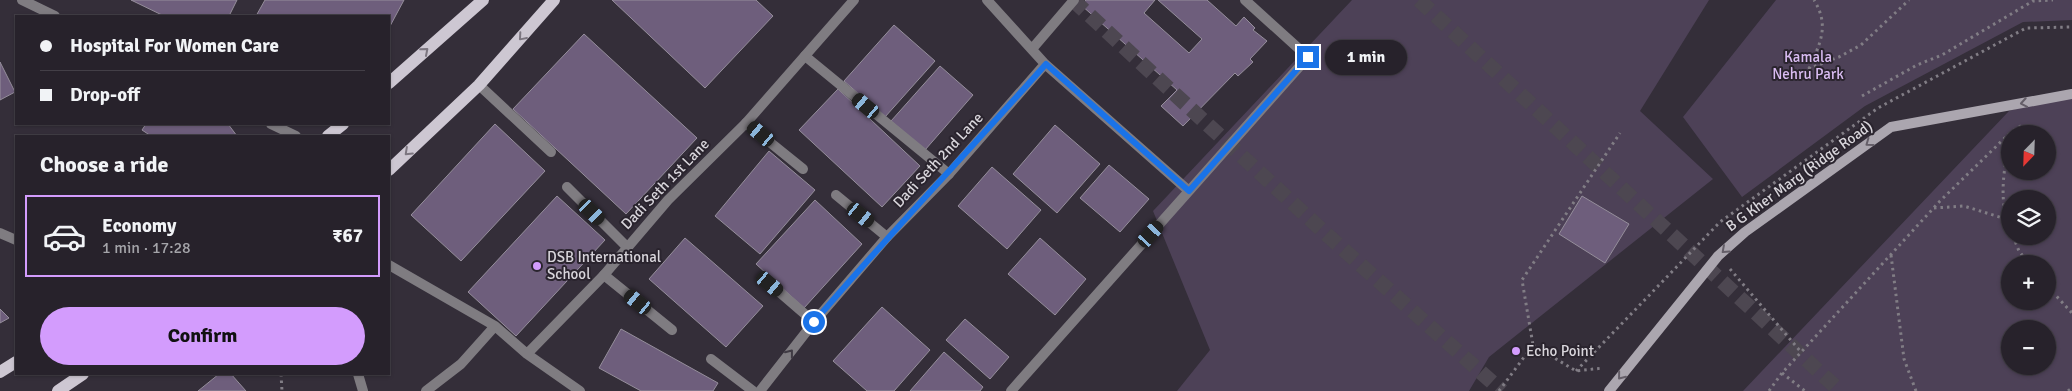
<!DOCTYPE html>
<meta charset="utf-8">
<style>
:root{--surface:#27222b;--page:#332f37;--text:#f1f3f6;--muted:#a4a4a9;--line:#433f47;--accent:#d39cfd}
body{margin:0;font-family:Signika,sans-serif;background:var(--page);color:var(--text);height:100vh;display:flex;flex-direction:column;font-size:19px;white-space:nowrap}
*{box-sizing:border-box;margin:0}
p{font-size:16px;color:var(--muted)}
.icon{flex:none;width:28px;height:28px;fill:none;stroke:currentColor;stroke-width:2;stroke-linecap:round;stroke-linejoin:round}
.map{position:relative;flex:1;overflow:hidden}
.side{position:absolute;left:15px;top:135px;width:375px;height:240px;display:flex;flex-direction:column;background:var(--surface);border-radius:0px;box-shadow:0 1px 4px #0004,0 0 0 1px var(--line)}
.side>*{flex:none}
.top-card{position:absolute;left:15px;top:15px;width:375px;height:110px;border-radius:0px;box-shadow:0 1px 4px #0004,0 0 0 1px var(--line);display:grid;align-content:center;height:110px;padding:0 25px;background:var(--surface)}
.needle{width:32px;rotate:203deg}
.controls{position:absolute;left:2001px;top:125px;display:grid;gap:10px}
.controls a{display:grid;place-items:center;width:55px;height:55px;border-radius:50%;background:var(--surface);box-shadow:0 1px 4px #0004,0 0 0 1px var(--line);font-size:25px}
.end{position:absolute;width:22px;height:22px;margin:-11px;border:6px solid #1a73e8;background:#fff;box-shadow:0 0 0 2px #fff}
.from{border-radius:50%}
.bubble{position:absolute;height:35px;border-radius:18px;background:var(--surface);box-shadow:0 1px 4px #0004,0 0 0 1px var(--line);font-size:16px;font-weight:700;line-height:35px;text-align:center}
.car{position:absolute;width:15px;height:30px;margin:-15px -8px;border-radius:6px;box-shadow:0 0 4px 1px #0007;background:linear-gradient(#222 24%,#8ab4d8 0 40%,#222 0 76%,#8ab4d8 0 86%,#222 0)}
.top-card b{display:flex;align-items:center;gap:18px;height:48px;font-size:19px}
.top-card b+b{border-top:1px solid var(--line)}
.top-card i{width:12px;height:12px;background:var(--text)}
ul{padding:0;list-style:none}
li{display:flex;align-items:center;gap:15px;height:82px;margin:0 10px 8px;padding:0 15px;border:2px solid transparent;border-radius:0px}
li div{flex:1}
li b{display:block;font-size:19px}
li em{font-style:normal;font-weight:700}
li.current{border-color:var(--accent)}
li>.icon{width:45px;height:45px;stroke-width:1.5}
h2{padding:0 25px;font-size:22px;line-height:60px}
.primary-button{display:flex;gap:10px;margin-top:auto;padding:10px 25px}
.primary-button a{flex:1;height:58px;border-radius:30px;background:var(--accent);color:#111;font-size:20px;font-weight:700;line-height:58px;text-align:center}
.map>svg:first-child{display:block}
.green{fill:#4d4157;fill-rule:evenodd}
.building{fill:#6e5e7c;stroke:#958e9b}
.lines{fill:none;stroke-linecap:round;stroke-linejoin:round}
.highway-tunnel{stroke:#4d4751;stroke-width:15;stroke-dasharray:15 8;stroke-linecap:butt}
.path{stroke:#817d85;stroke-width:3;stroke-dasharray:2.5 4;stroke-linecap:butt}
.lane{stroke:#7f7c81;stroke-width:10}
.street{stroke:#7f7c81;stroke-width:10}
.secondary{stroke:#aba6af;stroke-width:10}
.primary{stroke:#cdc7d2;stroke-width:12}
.oneway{stroke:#7c7680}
.oneway2{stroke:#645e68}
.oneway3{stroke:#3f3a43}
.route{stroke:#1a73e8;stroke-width:6}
.poi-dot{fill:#d39cfd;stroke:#2a242e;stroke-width:2}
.labels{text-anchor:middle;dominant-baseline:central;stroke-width:4;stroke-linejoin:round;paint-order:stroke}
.park-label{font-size:15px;fill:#d9bcf2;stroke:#2a242e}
.street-label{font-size:15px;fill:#d8d5db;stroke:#2a242e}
.poi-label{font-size:15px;fill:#d8d5db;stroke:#2a242e;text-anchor:start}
</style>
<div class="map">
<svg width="2072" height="391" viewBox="0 0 2072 391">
<rect width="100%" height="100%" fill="#342e39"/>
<path class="green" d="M1352 0H1709L1640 111 1713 179 1489 357 1469 391H1177L1210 350 1153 211Z
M1776 0H2072V20L2023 22 1865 106 1742 197 1683 117Z
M2072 90V391H1743L2009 111ZM2010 134H2048V171H2010ZM2010 199H2048V236H2010ZM2010 264H2048V301H2010ZM2010 329H2048V366H2010Z"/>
<path class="building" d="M131 0H237L229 16H164Z
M265 0H404L389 28V16H256Z
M612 0H756L773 16 705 88Z
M1086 0H1155L1144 13 1189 53 1202 39 1158 0H1207L1236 26 1244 17 1255 28 1253 30 1267 41 1250 59 1253 62 1238 76 1235 73 1183 126 1161 106 1177 90 1081 5Z
M894 25 935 61 885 117 844 81Z
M584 34 697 138 626 214 513 109Z
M0 62 15 92 0 100Z
M940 66 973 95 925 150 891 121Z
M838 89 920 166 882 207 799 130Z
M146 124H228L237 136H151L142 130Z
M495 124 545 171 461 261 411 215Z
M1055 125 1100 164 1057 213 1013 174Z
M769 151 815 190 760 254 715 216Z
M1109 165 1149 199 1120 232 1080 198Z
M992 167 1041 210 1007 249 958 206Z
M557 196 605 240 516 336 468 292Z
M1582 196 1629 224 1605 263 1559 234Z
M815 200 862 244 804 308 756 264Z
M685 238 763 306 726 347 649 279Z
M1040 238 1086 279 1055 315 1008 274Z
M882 307 930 350 894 391H867L833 361Z
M0 309 9 318 0 323Z
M965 319 1009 357 990 379 946 340Z
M621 329 718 383 713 391H641L599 368Z
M944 352 983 387 980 391H910Z
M219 374H231L246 391H198Z"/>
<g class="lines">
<path class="highway-tunnel" d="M1073 0 1325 233 1502 391
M1419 0 1840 391"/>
<path class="path" d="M1808 69 1839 57 1861 45 1909 0
M1809 69C1820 43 1830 26 1814 0
M1862 96 1917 65 1942 55 2033 1 2053 0
M2010 139C2004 169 1998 199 2010 229
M1934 208 1964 206 2006 219
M2013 236 2019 251 2029 264
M1891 255 1904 359 1916 391
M1730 269 1801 352
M2048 287 2072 313
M1533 345 1576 371 1603 368
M1576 371 1720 222 1878 108 2026 28 2072 27
M1782 373 1805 391
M281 374 282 391
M1499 391 1533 345 1522 280 1620 133
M1769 391 1782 373 1940 201 2011 132 2024 124
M2068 391 2072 388"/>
<path class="lane" d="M805 56 949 174
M479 85 551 152
M746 123 803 169
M567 187 626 246
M836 195 887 237
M604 275 672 330
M770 284 814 322
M711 359 753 391"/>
<path class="street" d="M22 0 55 16
M987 0 1045 64 1189 191 1308 57 1245 0
M1032 49 1074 0
M271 124 296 136
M0 233 16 240
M389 265 495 326 527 354 580 391
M527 354 604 275 668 200 746 123 854 0
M358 374 363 391
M426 391 461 364 495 326
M760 391 814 322 887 237 949 174 1045 64
M1011 391 1189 191"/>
<path class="secondary" d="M1609 391 1718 256 1745 232 1891 127 2072 94"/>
<path class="primary" d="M389 83 483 0
M328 136 343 124
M389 170 479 85 554 0
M0 372 16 362
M58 391 83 374"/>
</g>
<defs><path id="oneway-chevron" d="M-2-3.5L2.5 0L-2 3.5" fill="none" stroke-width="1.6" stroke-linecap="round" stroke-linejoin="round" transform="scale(1.25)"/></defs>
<g class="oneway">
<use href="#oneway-chevron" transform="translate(522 37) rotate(131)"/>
<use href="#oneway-chevron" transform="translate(425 51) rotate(-41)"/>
<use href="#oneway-chevron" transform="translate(408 152) rotate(137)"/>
</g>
<g class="oneway2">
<use href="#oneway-chevron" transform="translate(2024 103) rotate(170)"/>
<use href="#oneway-chevron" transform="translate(1869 143) rotate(144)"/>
<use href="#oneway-chevron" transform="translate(1725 250) rotate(138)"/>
<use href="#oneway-chevron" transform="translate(1621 376) rotate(129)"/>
</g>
<use class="oneway3" href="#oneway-chevron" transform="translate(790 353) rotate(-52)"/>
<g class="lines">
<path class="route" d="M814 322C889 234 969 151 1046 64L1189 191 1308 57"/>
</g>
<g class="poi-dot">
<circle cx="537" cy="266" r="5"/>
<circle cx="1516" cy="351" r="5"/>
</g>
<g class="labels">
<g class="park-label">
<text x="1808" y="57">Kamala<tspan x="1808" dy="17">Nehru Park</tspan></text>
</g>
<g class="street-label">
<text transform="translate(938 160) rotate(-47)">Dadi Seth 2nd Lane</text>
<text transform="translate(1799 176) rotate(-36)">B G Kher Marg (Ridge Road)</text>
<text transform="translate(665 184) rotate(-46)">Dadi Seth 1st Lane</text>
</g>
<g class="poi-label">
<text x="547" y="257">DSB International<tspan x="547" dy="17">School</tspan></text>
<text x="1526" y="351">Echo Point</text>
</g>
</g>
</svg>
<div class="controls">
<a><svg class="needle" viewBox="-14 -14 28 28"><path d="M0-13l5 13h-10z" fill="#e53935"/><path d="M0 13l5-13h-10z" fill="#a4a4a9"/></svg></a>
<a><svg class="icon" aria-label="layers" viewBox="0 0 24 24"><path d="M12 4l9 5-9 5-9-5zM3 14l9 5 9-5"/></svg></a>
<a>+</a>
<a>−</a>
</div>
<i class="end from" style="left:814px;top:322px"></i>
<i class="end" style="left:1308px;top:57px"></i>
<div class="bubble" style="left:1325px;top:40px;width:82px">1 min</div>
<i class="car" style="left:866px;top:106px;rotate:310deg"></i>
<i class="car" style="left:761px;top:134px;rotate:310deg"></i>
<i class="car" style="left:592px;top:212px;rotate:134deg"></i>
<i class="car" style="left:861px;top:215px;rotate:129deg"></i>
<i class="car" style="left:1151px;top:234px;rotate:42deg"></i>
<i class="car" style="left:770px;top:284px;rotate:130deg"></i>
<i class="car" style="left:638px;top:302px;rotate:309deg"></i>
<div class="top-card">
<b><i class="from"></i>Hospital For Women Care</b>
<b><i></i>Drop-off</b>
</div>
<section class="side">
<h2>Choose a ride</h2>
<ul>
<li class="current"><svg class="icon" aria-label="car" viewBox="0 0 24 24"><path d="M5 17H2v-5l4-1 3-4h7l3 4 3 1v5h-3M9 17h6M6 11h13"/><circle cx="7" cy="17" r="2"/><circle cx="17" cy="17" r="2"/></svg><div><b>Economy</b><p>1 min · 17:28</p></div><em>₹67</em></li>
</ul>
<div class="primary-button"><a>Confirm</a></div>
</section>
</div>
